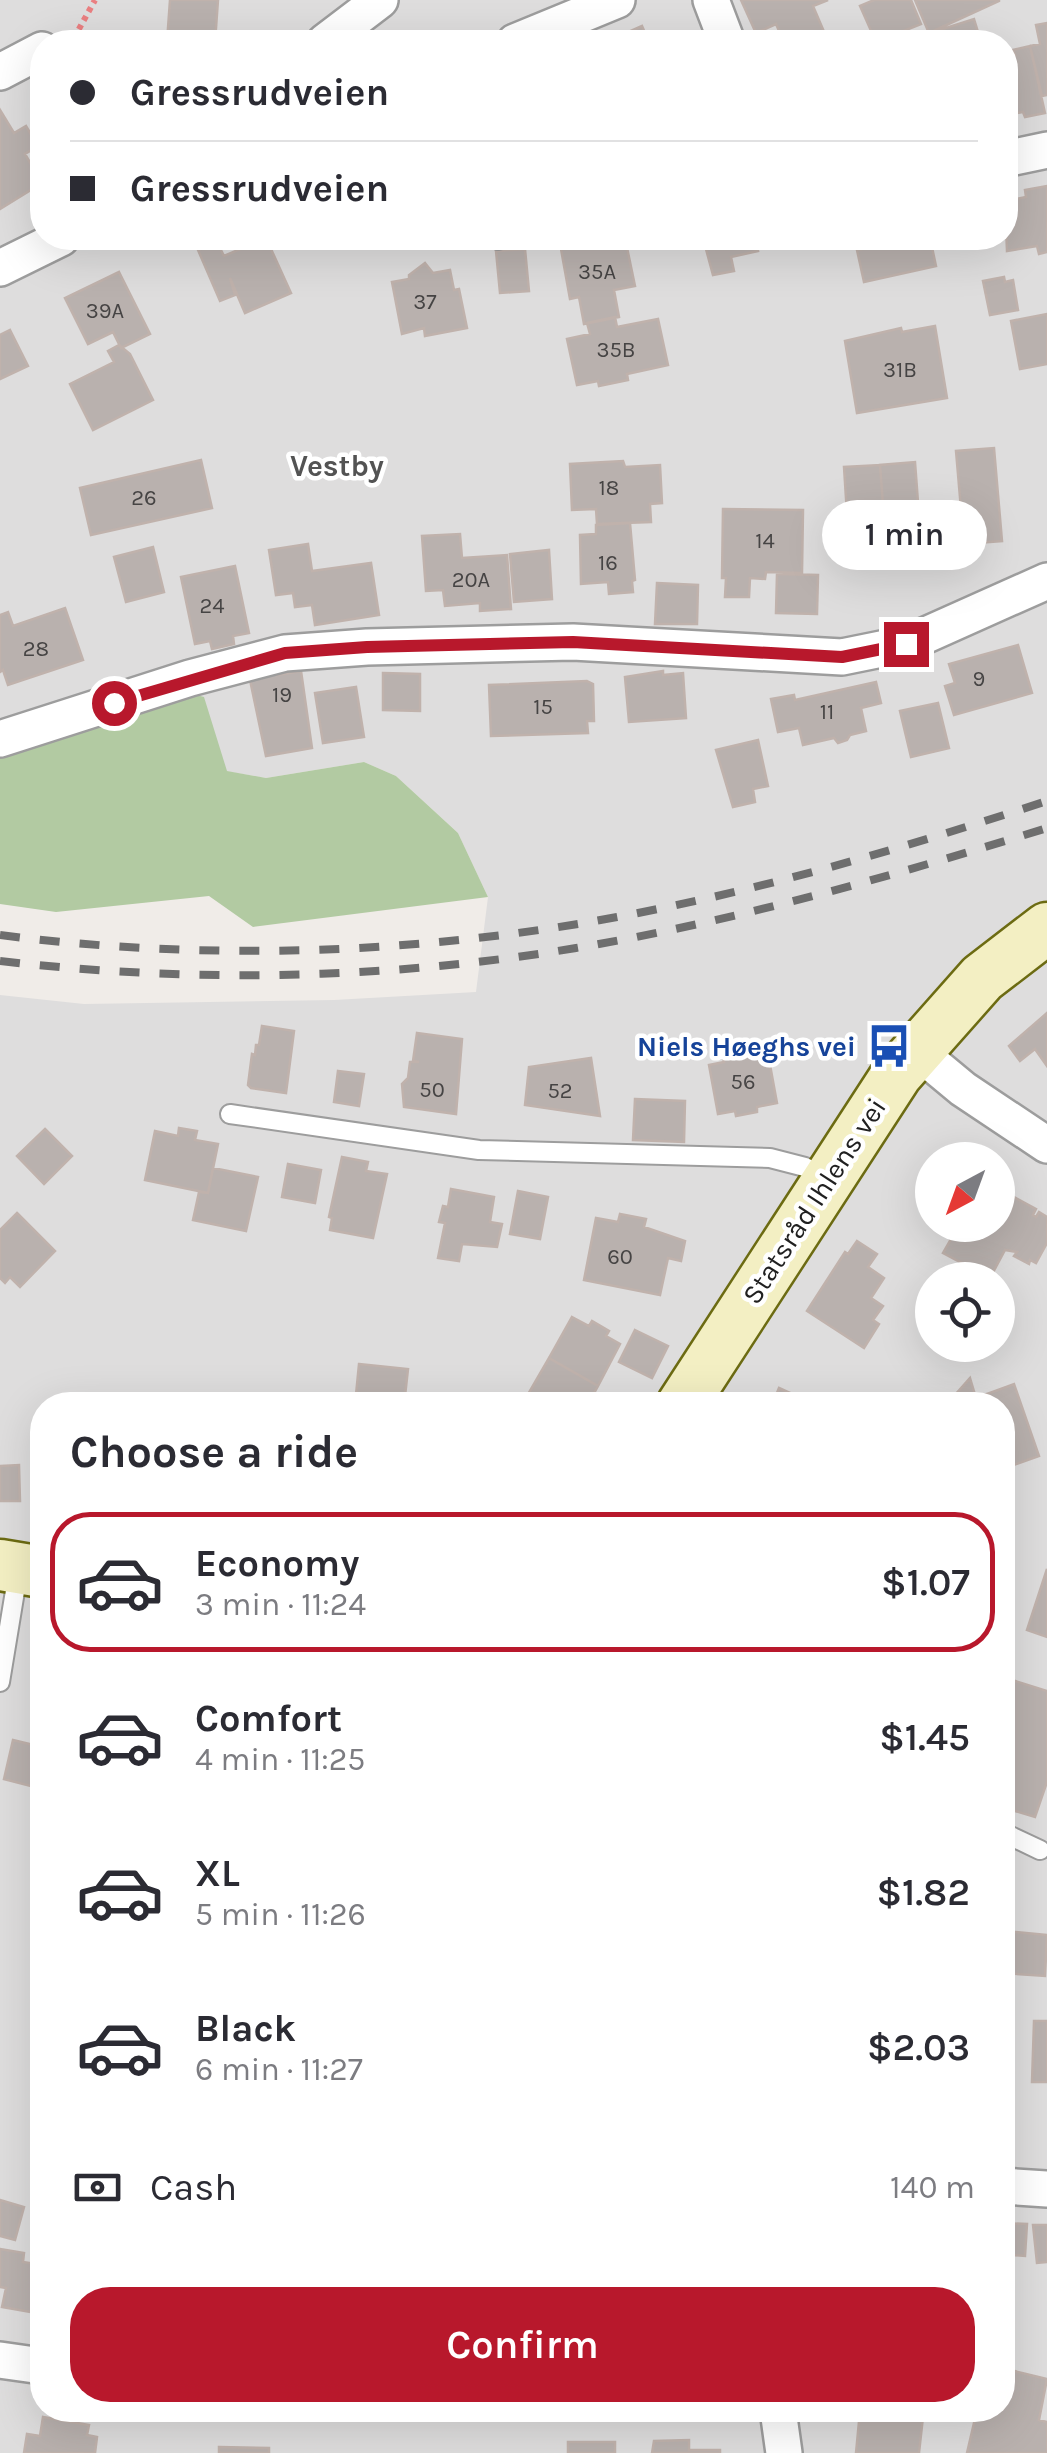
<!DOCTYPE html>
<meta charset="utf-8">
<style>
:root{--surface:#fff;--page:#f2f2f3;--text:#2b2b33;--muted:#7c7c81;--line:#e1e1e2;--accent:#b8182c}
body{margin:0;font-family:Karla,sans-serif;background:var(--page);color:var(--text);height:100vh;display:flex;flex-direction:column;font-size:38px;white-space:nowrap}
*{box-sizing:border-box;margin:0}
p{font-size:32px;color:var(--muted)}
.icon{flex:none;width:55px;height:55px;fill:none;stroke:currentColor;stroke-width:2;stroke-linecap:round;stroke-linejoin:round}
.map{position:relative;flex:1;overflow:hidden}
.side{position:absolute;left:30px;top:1392px;width:985px;height:1030px;display:flex;flex-direction:column;background:var(--surface);border-radius:40px;box-shadow:0 10px 40px #0002}
.side>*{flex:none}
.hud{position:absolute;left:30px;top:30px;width:988px;height:220px;border-radius:40px;box-shadow:0 10px 40px #0002;display:grid;align-content:center;height:220px;padding:0 40px;background:var(--surface)}
.needle{width:65px;rotate:221deg}
.buttons{position:absolute;left:915px;top:1142px;display:grid;gap:20px}
.buttons a{display:grid;place-items:center;width:100px;height:100px;border-radius:50%;background:var(--surface);box-shadow:0 10px 40px #0002;font-size:50px}
.end{position:absolute;width:45px;height:45px;margin:-22px;border:12px solid #b8182c;background:#fff;box-shadow:0 0 0 5px #fff}
.from{border-radius:50%}
.bubble{position:absolute;height:70px;border-radius:35px;background:var(--surface);box-shadow:0 10px 40px #0002;font-size:32px;font-weight:600;line-height:70px;text-align:center}
.hud b{display:flex;align-items:center;gap:35px;height:95px;font-size:38px}
.hud b+b{border-top:2px solid var(--line)}
.hud i{width:25px;height:25px;background:var(--text)}
ul{padding:0;list-style:none}
li{display:flex;align-items:center;gap:30px;height:140px;margin:0 20px 15px;padding:0 20px;border:5px solid transparent;border-radius:40px}
li div{flex:1}
li b{display:block;font-size:38px}
li em{font-style:normal;font-weight:600}
li.current{border-color:var(--accent)}
li>.icon{width:90px;height:90px;stroke-width:1.5}
h2{padding:0 40px;font-size:45px;line-height:120px}
.pay{display:flex;align-items:center;gap:25px;height:110px;padding:0 40px;font-size:38px}
.pay p{margin-inline-start:auto}
.action{display:flex;gap:20px;margin-top:auto;padding:20px 40px}
.action a{flex:1;height:115px;border-radius:40px;background:var(--accent);color:#fff;font-size:40px;font-weight:600;line-height:115px;text-align:center}
.map>svg:first-child{display:block}
.residential{fill:#dedddd;fill-rule:evenodd}
.forest{fill:#b2caa2}
.building{fill:#b9b1ae;stroke:#c0b2ac;stroke-width:2.5}
.lines{fill:none;stroke-linecap:round;stroke-linejoin:round}
.lane-casing{stroke:#9d9d9d;stroke-width:22}
.street-casing{stroke:#9d9d9d;stroke-width:40}
.secondary-casing{stroke:#6c6b12;stroke-width:55}
.path{stroke:#ea7f81;stroke-width:6;stroke-dasharray:5 5;stroke-linecap:butt}
.lane{stroke:#fff;stroke-width:18}
.street{stroke:#fff;stroke-width:35}
.secondary{stroke:#f3efc3;stroke-width:50}
.rail{stroke:#6e6e6e;stroke-width:8;stroke-dasharray:20 20;stroke-linecap:butt}
.route{stroke:#b8182c;stroke-width:12}
.labels{text-anchor:middle;dominant-baseline:central;stroke-width:9;stroke-linejoin:round;paint-order:stroke}
.number-label{font-size:22px;fill:#464444}
.transit-label{font-size:28px;font-weight:bold;fill:#164399;stroke:#fff;text-anchor:end}
.street-label{font-size:28px;fill:#202020;stroke:#fff}
.neighbourhood-label{font-size:30px;font-weight:bold;fill:#535353;stroke:#fff}
</style>
<div class="map">
<svg width="1047" height="2453" viewBox="0 0 1047 2453">
<rect width="100%" height="100%" fill="#f0ece8"/>
<path class="residential" d="M0 0H1047V2453H0V995L84 1004 334 1000 476 992 488 897 458 833 396 776 364 762 266 778 0 734ZM42 42H1005V238H42ZM932 1160H998V1225H932ZM932 1280H998V1345H932ZM42 1405H1002V2410H42Z"/>
<path class="forest" d="M167 687 204 697 227 771 266 778 364 762 396 776 458 833 488 897 253 927 209 896 56 912 0 904V734Z"/>
<path class="building" d="M170 0H218L215 42H167Z
M741 0H828L813 6 825 34 806 42H784L776 24 756 33Z
M874 0H911L921 24 876 42 860 6Z
M915 0H999V1L929 33Z
M974 19 981 42H939L936 31Z
M1047 23V95L1042 96 1030 46 1040 44 1036 25Z
M642 26 649 42H606Z
M1030 46 1045 113 1025 117 1023 112 1005 115V57L1015 55 1013 50Z
M0 110 14 133 26 126 38 146 25 154 42 183 0 209Z
M1047 186V252L1039 254 1037 246 1007 251 1005 201 1026 197 1025 190Z
M266 238 291 293 245 313 230 278 235 295 220 301 198 250 217 242 224 256Z
M559 238H587L589 243 625 238 635 286 614 290 619 317 584 324 579 297 570 299Z
M703 238H755L758 251 731 257 734 271 713 275Z
M864 238H930L936 266 864 282 857 250 867 248Z
M525 249 529 291 500 293 496 251Z
M425 263 433 273 450 270 454 290 459 289 467 328 425 336 424 328 402 334 392 282 409 279V275Z
M119 272 150 334 121 348 113 332 88 344 65 298Z
M1004 277 1005 282 1013 280 1018 310 990 315 983 281Z
M1047 314V364L1020 369 1011 321Z
M615 317 617 327 658 319 668 365 627 374 628 380 599 386 598 381 577 385 567 339 590 334 587 323Z
M935 326 947 398 857 413 845 341 901 328 902 332Z
M10 330 28 366 0 379V335Z
M119 345 130 354 153 400 93 430 70 384 114 362 108 351Z
M994 448 1002 541 964 544 956 451Z
M201 460 212 508 91 535 80 488Z
M623 461 625 467 660 465 662 503 650 504 651 522 597 524 596 509 572 510 570 464Z
M915 462 922 556 887 558 880 465Z
M880 465 887 558 850 561 844 467Z
M723 509 803 510 802 573 766 572 765 579 750 578 749 597H725L726 578H722Z
M630 523 635 580 632 581 633 592 609 594 608 582 581 584 580 535 596 534V525Z
M460 534 462 558 507 555 511 609 480 611V603L445 606 443 590 426 591 422 536Z
M308 544 312 571 371 563 379 615 315 625 312 605 295 607 293 593 276 595 269 550Z
M153 547 164 592 126 602 114 557Z
M549 550 552 599 514 602 510 554Z
M235 566 249 633 233 636 234 644 212 649 210 641 195 644 181 577Z
M777 574 818 575 817 614 776 613Z
M657 583 698 585 697 624H655Z
M65 608 83 660 8 685 3 670 0 672V615L8 612 13 626Z
M1018 645 1032 693 954 715 945 686 955 683 949 664Z
M276 670 277 675 301 671 312 748 266 756 250 680 260 678 259 673Z
M663 671V675L683 673 686 718 629 722 625 677Z
M383 673 420 674V711L383 710Z
M587 681 593 684 594 721H587L588 733 491 736 489 685Z
M876 682 881 703 861 708 866 731 850 735 847 740 838 743 834 738 803 745 799 728 778 732 771 699 794 695 795 700Z
M356 687 364 737 323 743 315 693Z
M938 703 949 748 911 757 900 711Z
M758 740 768 786 753 789 755 802 733 807 716 750Z
M1047 1013V1066L1035 1049 1020 1061 1009 1046Z
M262 1026 294 1031 286 1093 251 1088 248 1085 252 1054 255 1055 256 1045H259Z
M417 1033 462 1039 456 1114 404 1107 402 1084 408 1078 410 1062H419L413 1061Z
M752 1052V1057L768 1054 777 1103 757 1107V1112L736 1116 735 1111 718 1114 709 1065 724 1062 723 1057Z
M591 1058 600 1116 525 1105 529 1067Z
M338 1071 364 1074 359 1106 334 1102Z
M635 1099 685 1101 684 1142 633 1140Z
M179 1128 197 1131 195 1140 218 1144 208 1193 145 1180 155 1131 178 1136Z
M45 1129 72 1156 44 1184 17 1156Z
M342 1157 368 1162 366 1171 387 1174 373 1238 330 1230 332 1218 329 1217Z
M288 1164 321 1170 315 1203 282 1197Z
M213 1168 258 1177 246 1231 193 1220 199 1192 208 1193Z
M451 1189 494 1197 490 1222 502 1224 497 1247 462 1244 459 1261 438 1258 445 1223 439 1222 443 1206 448 1207Z
M999 1189 1036 1209 1033 1215 1036 1217 1039 1212 1047 1217V1243L1036 1263 1030 1260 1029 1264 1014 1256 1017 1252 1005 1250 990 1278 943 1253 959 1225H998Z
M518 1191 548 1197 540 1239 510 1234Z
M17 1213 55 1251 20 1287 10 1277 5 1283 0 1278V1230Z
M620 1214 646 1219 644 1227 685 1241 681 1261 668 1258 660 1295 584 1280 596 1218 618 1222Z
M857 1241 877 1254 868 1267 884 1278 871 1298 883 1306 873 1320 879 1324 864 1348 807 1311 845 1252 848 1254Z
M572 1317 589 1326 592 1321 609 1331 606 1336 620 1344 598 1386 549 1358Z
M635 1330 668 1346 652 1378 619 1362Z
M549 1358 598 1386 588 1404 544 1405 527 1396Z
M359 1364 408 1369 404 1405H355Z
M970 1378 976 1398 1014 1384 1039 1456 1002 1469V1405H957L954 1396Z
M779 1388 810 1402 808 1405H772Z
M19 1465 20 1501H0V1466Z
M1047 1569V1637L1027 1630Z
M1012 1680 1047 1691V1782L1035 1817 1002 1807V1711Z
M13 1740 42 1747V1789L4 1779Z
M1006 1931 1047 1935 1045 1976 1003 1973Z
M1034 2021H1047V2082H1032Z
M0 2200 24 2207 15 2240 0 2236Z
M1002 2223 1027 2224 1025 2256 1002 2254Z
M1033 2225H1047V2262L1037 2263Z
M0 2249 24 2253 23 2262 42 2265V2314L2 2307 6 2288 0 2287Z
M1002 2258H1008L1006 2283H1012L1010 2315H1002Z
M1002 2368 1047 2379 1039 2420 1047 2422V2453H967L977 2410H1002Z
M873 2410H912V2416L923 2417 919 2453H856L860 2411Z
M43 2417 89 2425 87 2435 97 2437 95 2453H24L27 2434 40 2436Z
M689 2440V2450H720V2453H652L654 2441Z
M568 2442H615V2453H568Z
M219 2447 269 2448V2453H219Z"/>
<g class="lines">
<g class="lane-casing">
<path id="lane" d="M498 240 503 238
M230 1114 479 1150 770 1158 805 1167 824 1177
M0 1682 18 1573
M1002 1832 1040 1850"/>
</g>
<g class="street-casing">
<path id="street" d="M711 0 727 42
M325 42 380 0
M515 42 617 0
M0 72 42 50
M1005 159 1047 150
M0 268 61 238
M0 739 190 678 285 653 367 647 573 642 842 657 906 644 1047 581
M916 1050 963 1089 1047 1145
M1002 2186 1047 2189
M0 2360 42 2366
M778 2410 784 2453"/>
</g>
<g class="secondary-casing">
<path id="secondary" d="M682 1405 897 1074 982 978 1047 928
M0 1565 42 1572"/>
</g>
<path class="path" d="M74 38 95 0"/>
<use href="#lane" class="lane"/>
<use href="#street" class="street"/>
<use href="#secondary" class="secondary"/>
<path class="rail" d="M0 935C203 961 415 955 617 917 763 890 906 847 1047 801
M0 961C191 983 386 980 576 948 736 921 892 876 1047 828"/>
</g>
<g class="lines">
<path class="route" d="M114 703 285 653 367 647 573 642 842 657 906 644"/>
</g>
<defs>
<g id="bus-bare" transform="scale(3.45)"><path d="M-5-6H5V4H4V6H2V4H-2V6H-4V4H-5ZM-3.5-4V0h7V-4ZM-3.5 1.2v1.5H-2V1.2ZM2 1.2v1.5H3.5V1.2Z" fill="#1a4fb4" stroke="#fff" stroke-width="2.5" paint-order="stroke"/></g>
</defs>
<g fill-rule="evenodd">
<use href="#bus-bare" x="889" y="1046"/>
</g>
<g class="labels">
<g class="number-label">
<text x="597" y="272">35A</text>
<text x="425" y="302">37</text>
<text x="105" y="311">39A</text>
<text x="616" y="350">35B</text>
<text x="900" y="370">31B</text>
<text x="609" y="488">18</text>
<text x="144" y="498">26</text>
<text x="765" y="541">14</text>
<text x="608" y="563">16</text>
<text x="471" y="580">20A</text>
<text x="212" y="606">24</text>
<text x="36" y="649">28</text>
<text x="979" y="679">9</text>
<text x="282" y="695">19</text>
<text x="543" y="707">15</text>
<text x="827" y="712">11</text>
<text x="743" y="1082">56</text>
<text x="432" y="1090">50</text>
<text x="560" y="1091">52</text>
<text x="620" y="1257">60</text>
</g>
<g class="transit-label">
<text x="856" y="1046">Niels Høeghs vei</text>
</g>
<g class="street-label">
<text transform="translate(814 1201) rotate(-57)">Statsråd Ihlens vei</text>
</g>
<g class="neighbourhood-label">
<text x="337" y="466">Vestby</text>
</g>
</g>
</svg>
<div class="buttons">
<a><svg class="needle" viewBox="-14 -14 28 28"><path d="M0-13l5 13h-10z" fill="#e53935"/><path d="M0 13l5-13h-10z" fill="#7c7c81"/></svg></a>
<a><svg class="icon" aria-label="locate" viewBox="0 0 24 24"><circle cx="12" cy="12" r="6"/><path d="M12 2v4M12 18v4M2 12h4M18 12h4"/></svg></a>
</div>
<i class="end from" style="left:114px;top:703px"></i>
<i class="end" style="left:906px;top:644px"></i>
<div class="bubble" style="left:822px;top:500px;width:165px">1 min</div>
<div class="hud">
<b><i class="from"></i>Gressrudveien</b>
<b><i></i>Gressrudveien</b>
</div>
<section class="side">
<h2>Choose a ride</h2>
<ul>
<li class="current"><svg class="icon" aria-label="car" viewBox="0 0 24 24"><path d="M5 17H2v-5l4-1 3-4h7l3 4 3 1v5h-3M9 17h6M6 11h13"/><circle cx="7" cy="17" r="2"/><circle cx="17" cy="17" r="2"/></svg><div><b>Economy</b><p>3 min · 11:24</p></div><em>$1.07</em></li>
<li><svg class="icon" aria-label="car" viewBox="0 0 24 24"><path d="M5 17H2v-5l4-1 3-4h7l3 4 3 1v5h-3M9 17h6M6 11h13"/><circle cx="7" cy="17" r="2"/><circle cx="17" cy="17" r="2"/></svg><div><b>Comfort</b><p>4 min · 11:25</p></div><em>$1.45</em></li>
<li><svg class="icon" aria-label="car" viewBox="0 0 24 24"><path d="M5 17H2v-5l4-1 3-4h7l3 4 3 1v5h-3M9 17h6M6 11h13"/><circle cx="7" cy="17" r="2"/><circle cx="17" cy="17" r="2"/></svg><div><b>XL</b><p>5 min · 11:26</p></div><em>$1.82</em></li>
<li><svg class="icon" aria-label="car" viewBox="0 0 24 24"><path d="M5 17H2v-5l4-1 3-4h7l3 4 3 1v5h-3M9 17h6M6 11h13"/><circle cx="7" cy="17" r="2"/><circle cx="17" cy="17" r="2"/></svg><div><b>Black</b><p>6 min · 11:27</p></div><em>$2.03</em></li>
</ul>
<div class="pay"><svg class="icon" aria-label="cash" viewBox="0 0 24 24"><path d="M3 7h18v10H3z"/><circle cx="12" cy="12" r="2"/></svg>Cash<p>140 m</p></div>
<div class="action"><a>Confirm</a></div>
</section>
</div>
